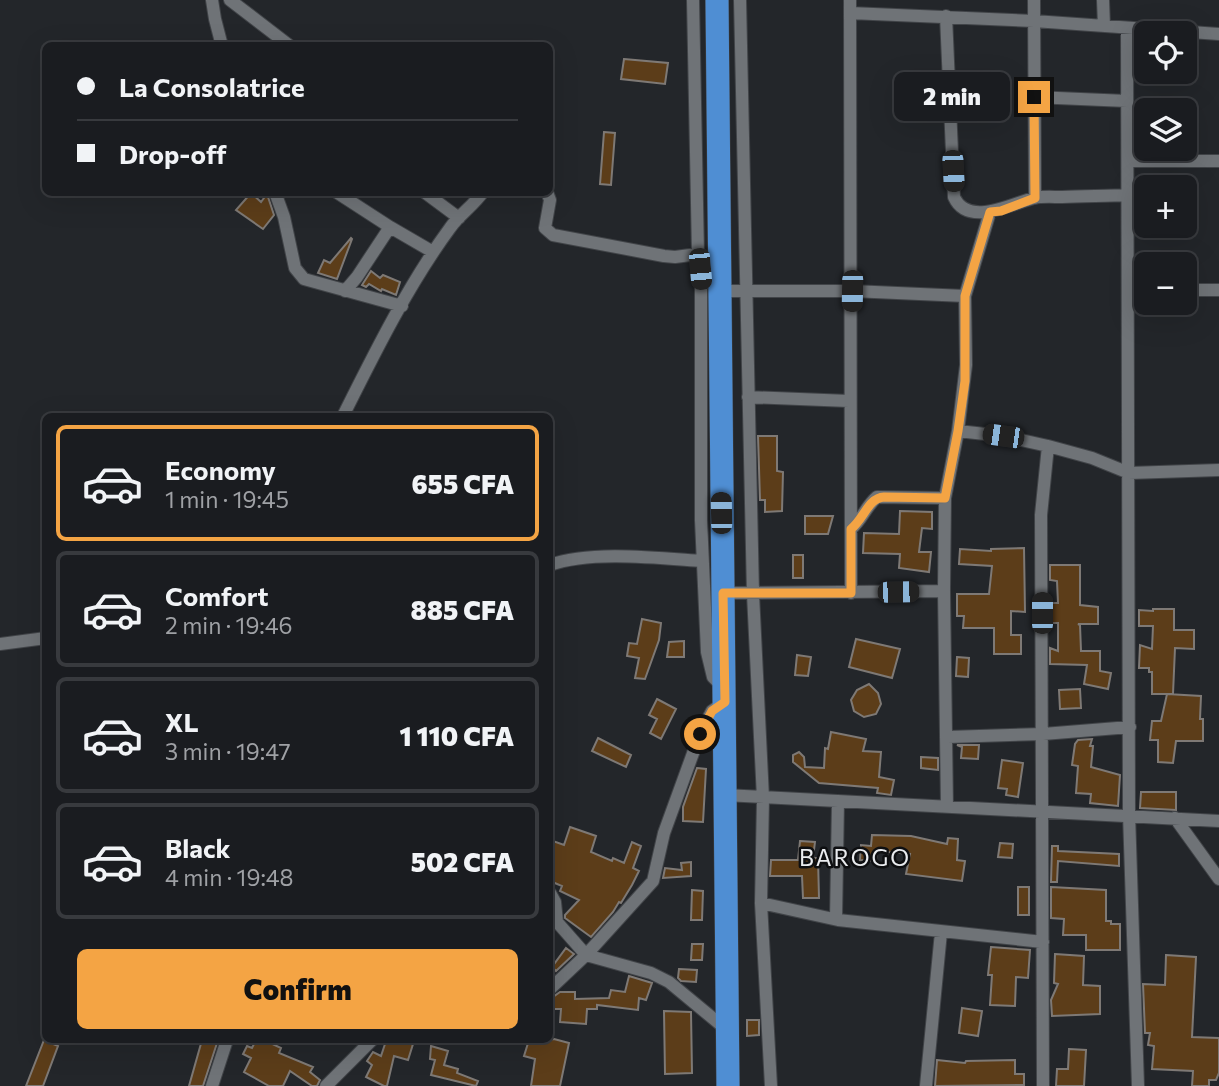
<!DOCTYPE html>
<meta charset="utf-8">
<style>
:root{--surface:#1a1c20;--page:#27292d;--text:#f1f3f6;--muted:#9fa1a5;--line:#383a3e;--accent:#f4a444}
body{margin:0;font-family:Commissioner,sans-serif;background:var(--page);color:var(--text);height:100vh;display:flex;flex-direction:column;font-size:26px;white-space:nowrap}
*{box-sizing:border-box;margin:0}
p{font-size:23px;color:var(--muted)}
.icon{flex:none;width:38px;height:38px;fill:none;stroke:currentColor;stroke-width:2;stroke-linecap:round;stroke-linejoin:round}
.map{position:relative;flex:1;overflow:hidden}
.details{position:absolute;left:42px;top:413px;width:511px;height:630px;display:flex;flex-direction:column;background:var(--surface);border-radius:10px;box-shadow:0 7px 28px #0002,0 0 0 2px var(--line)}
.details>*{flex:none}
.hud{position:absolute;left:42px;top:42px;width:511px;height:154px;border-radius:10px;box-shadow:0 7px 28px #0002,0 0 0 2px var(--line);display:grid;align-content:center;height:154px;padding:0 35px;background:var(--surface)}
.controls{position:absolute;left:1134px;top:21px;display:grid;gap:14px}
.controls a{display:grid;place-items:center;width:63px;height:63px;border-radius:10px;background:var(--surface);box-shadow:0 7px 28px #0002,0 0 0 2px var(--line);font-size:35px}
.end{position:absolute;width:32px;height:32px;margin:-16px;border:9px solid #f4a444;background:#111;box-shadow:0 0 0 4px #111}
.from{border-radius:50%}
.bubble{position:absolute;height:49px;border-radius:10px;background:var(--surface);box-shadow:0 7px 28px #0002,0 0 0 2px var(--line);font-size:23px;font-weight:800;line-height:49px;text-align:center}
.car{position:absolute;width:21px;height:42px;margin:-21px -10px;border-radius:9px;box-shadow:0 0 5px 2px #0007;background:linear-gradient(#222 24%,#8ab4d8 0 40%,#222 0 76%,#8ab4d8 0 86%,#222 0)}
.hud b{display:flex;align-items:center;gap:24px;height:66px;font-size:26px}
.hud b+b{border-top:2px solid var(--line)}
.hud i{width:18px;height:18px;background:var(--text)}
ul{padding:12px 0 0;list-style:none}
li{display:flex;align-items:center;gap:21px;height:116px;margin:0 14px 10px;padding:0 21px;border:4px solid var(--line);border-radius:10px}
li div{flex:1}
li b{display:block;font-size:26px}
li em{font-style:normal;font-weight:800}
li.active{border-color:var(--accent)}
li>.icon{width:63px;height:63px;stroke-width:1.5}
.cta{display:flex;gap:14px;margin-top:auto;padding:14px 35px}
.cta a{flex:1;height:80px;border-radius:10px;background:var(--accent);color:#111;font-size:28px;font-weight:800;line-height:80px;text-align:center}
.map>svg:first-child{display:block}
.building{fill:#5c3d19;stroke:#7e7975;stroke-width:2}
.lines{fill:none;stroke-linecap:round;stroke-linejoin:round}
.street-casing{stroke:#414448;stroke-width:14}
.highway-casing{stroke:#414448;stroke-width:24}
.street{stroke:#6f7377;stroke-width:12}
.highway{stroke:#4f8ed3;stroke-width:23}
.route{stroke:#f4a444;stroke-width:9}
.labels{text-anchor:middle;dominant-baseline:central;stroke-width:5;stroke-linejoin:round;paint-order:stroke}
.quarter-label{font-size:23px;letter-spacing:2px;fill:#eaecef;stroke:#0e0f11}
</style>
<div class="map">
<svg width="1219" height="1086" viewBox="0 0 1219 1086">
<rect width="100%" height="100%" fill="#23262a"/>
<path class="building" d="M624 59 668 63 665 84 621 79Z
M604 132 615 133 611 185 600 184Z
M251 193 261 202 267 194 274 215 263 229 236 210Z
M351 238 352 239 337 279 318 273 324 260 330 263Z
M371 271 380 278 383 275 400 282 396 295 382 289 381 291 369 284 366 287 362 285Z
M758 436H777V471L783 472 782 511 765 512V500H760Z
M900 511 932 512V529L922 528 919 552H931L929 572 899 568 900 554 863 553 864 533 899 534Z
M805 516H833L828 534H805Z
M1024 548 1025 612 1011 611V635H1021V654H994V628H963L964 616H957V594H989L992 566 959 564 960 549 991 551V549Z
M793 555H803V578H793Z
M1050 565H1080V605L1098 607V624H1078L1080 625 1081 651H1100V671L1111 673 1108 689 1084 684 1087 665 1050 664V648L1058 651V623H1050V603H1058L1057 581 1050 580Z
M1153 609H1174V630H1194V649L1175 648 1173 694H1152V672H1149V668H1139L1140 645 1152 649 1153 626H1139V610L1153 611Z
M642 619 661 623 659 640 645 679 635 678 639 658 627 656 629 643 637 644Z
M856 639 900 649 892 678 849 667Z
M684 641V657H667L669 642Z
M797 655 811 657 808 676 795 675Z
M957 657 969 658 968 677 956 676Z
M869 684 878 693 881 704 876 714 864 717 854 711 851 700 857 690Z
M1080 689 1081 708 1060 709 1059 690Z
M1167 694 1201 696 1200 719H1203V741H1176L1173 763 1158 762V740H1150L1152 721H1161Z
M657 699 676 709 661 739 650 733 657 719 649 715Z
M831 732 866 739 863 751 881 752 879 777 894 780 891 795 877 793 878 788 819 783 793 762V755L799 752 804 757 805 767 824 768 825 748 828 749Z
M598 738 631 755 626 767 592 751Z
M1092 739 1090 746H1093L1091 767 1120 775 1118 806 1090 803 1091 794 1076 793 1078 766 1072 765 1075 744 1078 740Z
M957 745H979L978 759 961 758 962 747Z
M921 757 938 758V770L921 768Z
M1002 760 1023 763 1018 797 1006 795 1007 789 998 788Z
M697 768 706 769 703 822 683 821V807Z
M1141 792H1176V810L1140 808Z
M570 827 596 836 591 852 612 861 613 858 624 863 632 842 641 846 633 868 639 871 632 885 621 903 619 902 613 912 591 937 565 918V915L579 900 560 891 562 886 550 881V849L553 841 564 845Z
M872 835 911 836 947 844 948 838 958 839 957 860 965 861 962 881 906 874 910 854 877 851 876 861 860 860 861 845 871 846Z
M800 841 815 842 813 858H818L819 898H803L802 876H770L771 860H798Z
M1000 843 1013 844 1012 858 998 857Z
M1052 846H1058V851L1119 854V866L1058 861 1057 882H1051Z
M691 862V876L663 878 665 868 682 870 681 863Z
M1018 887H1029V915H1018Z
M1051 887 1106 890V921H1111V924H1120V950H1086V935H1063L1064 919 1051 918Z
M692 890 703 891 702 920H691Z
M692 944H703L702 960H691Z
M991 947 1030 950 1028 978 1016 977 1015 1006 990 1005 992 975H988Z
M566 948 574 954 556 971 552 967Z
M1055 954 1084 956 1083 985 1100 986V1014L1052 1016 1051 1000 1058 984 1054 983Z
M1166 955 1196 957 1192 1037 1219 1038V1073L1216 1080H1209V1086H1192L1193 1071 1152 1069 1154 1046 1148 1045 1150 1033H1145L1143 984 1165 985Z
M679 969 697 970 696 982 681 981 678 978Z
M629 976 652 983 646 1000 639 998 638 1010 597 1005V1009H587L586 1024 560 1022 561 1009H554L553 997 560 992H575V999L609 998 611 990 625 992Z
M962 1008 982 1011 978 1036 959 1033Z
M664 1011 691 1012 692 1073 665 1074Z
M747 1020H759V1035L747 1036Z
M554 1039 569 1043 560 1086H531L535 1059 524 1056 529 1040Z
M44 1040 58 1046 43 1086H26Z
M202 1040H218L203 1086H189Z
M256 1040H264L281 1048 279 1053 313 1067 310 1072 320 1080 317 1086H312L290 1071 283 1086H269L244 1072 251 1058 243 1054 247 1046 252 1048Z
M386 1041 413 1044 408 1060 394 1056 387 1086H384L366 1077 372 1065 367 1061 373 1052 381 1056Z
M431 1046 448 1051 444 1065 458 1069 457 1073 478 1081 476 1086 431 1075 435 1060 430 1059Z
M1069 1049 1086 1050 1084 1086H1056L1057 1069H1068Z
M937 1060 965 1063 966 1061 1015 1060V1074H1024V1085L935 1086Z"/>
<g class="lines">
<g class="street-casing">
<path id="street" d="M212 0 215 19 222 46
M230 0 290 46
M693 0 698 254 701 285V520L707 652 713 677 723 687
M740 0 753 594 763 798 761 903 771 1086
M850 0 851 593
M1034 0 1035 198
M1103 0 1104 26
M850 13 1034 21 1219 34
M946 16 954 197C968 228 1013 203 1034 198 1042 196 1053 197 1062 197 1084 196 1106 196 1128 195
M1127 28 1129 814 1138 1086
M1034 97 1127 101
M1128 161H1219
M275 192 284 217 295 268 304 279 402 306
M336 192 390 227
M424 192 459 218
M547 192 550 200 545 228 553 235 664 256 675 257 698 254
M1185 290H1219
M345 291 357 277 390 227 433 252
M719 291H852L965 296
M1128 291 1146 290
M748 397 849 401
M343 416C374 354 408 285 450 228 459 215 473 206 483 192
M958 431 1003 436 1048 446 1092 458 1129 473 1219 470
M851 529C862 520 866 506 877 497L945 498
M550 565C590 550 659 558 702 561
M723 593 944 591
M0 644 46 638
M948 737 1043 734 1130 727
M724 795 1219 821
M947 807 944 591 945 498 958 431 966 365 965 296 990 212
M1175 818 1219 879
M550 893 555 902 557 922 586 955 651 973 669 982 727 1030
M761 903 838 920 1043 942
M836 919 838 801
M550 989 586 955 653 881 664 833 700 734 712 711 725 702
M212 1086 227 1040
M326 1086 372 1040
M926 1086 941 932
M1043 1086 1041 515 1048 446"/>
</g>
<g class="highway-casing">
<path id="highway" d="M717 0 728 1086"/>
</g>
<use href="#street" class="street"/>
<use href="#highway" class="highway"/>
</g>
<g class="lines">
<path class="route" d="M700 734 712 711 725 702 723 593H851V529C864 519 868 498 884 497L945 498 958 431 965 381V296L990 212 1001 211 1035 198 1034 97"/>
</g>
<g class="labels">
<g class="quarter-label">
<text x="855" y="857">BAROGO</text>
</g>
</g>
</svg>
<div class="controls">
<a><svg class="icon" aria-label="locate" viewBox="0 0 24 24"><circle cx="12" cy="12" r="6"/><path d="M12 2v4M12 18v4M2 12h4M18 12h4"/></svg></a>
<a><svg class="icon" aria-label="layers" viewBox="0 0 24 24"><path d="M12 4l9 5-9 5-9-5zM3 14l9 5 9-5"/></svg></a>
<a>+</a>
<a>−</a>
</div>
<i class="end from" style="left:700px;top:734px"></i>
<i class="end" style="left:1034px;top:97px"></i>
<div class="bubble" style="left:894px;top:72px;width:116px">2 min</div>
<i class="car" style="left:953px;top:171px;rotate:177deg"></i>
<i class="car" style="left:700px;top:269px;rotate:175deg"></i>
<i class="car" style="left:852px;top:291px;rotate:181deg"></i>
<i class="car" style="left:1003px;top:436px;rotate:278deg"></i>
<i class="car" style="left:721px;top:513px;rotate:359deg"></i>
<i class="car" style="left:898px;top:592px;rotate:89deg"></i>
<i class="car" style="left:1042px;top:613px;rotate:0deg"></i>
<div class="hud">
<b><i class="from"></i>La Consolatrice</b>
<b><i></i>Drop-off</b>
</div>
<section class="details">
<ul>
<li class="active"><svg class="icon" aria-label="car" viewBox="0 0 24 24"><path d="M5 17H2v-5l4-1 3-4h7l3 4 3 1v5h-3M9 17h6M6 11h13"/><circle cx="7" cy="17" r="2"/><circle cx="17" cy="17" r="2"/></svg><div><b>Economy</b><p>1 min · 19:45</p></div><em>655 CFA</em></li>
<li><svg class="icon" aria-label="car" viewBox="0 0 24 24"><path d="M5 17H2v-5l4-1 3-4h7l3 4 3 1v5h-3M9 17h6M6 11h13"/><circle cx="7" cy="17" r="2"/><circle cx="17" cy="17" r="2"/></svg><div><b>Comfort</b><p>2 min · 19:46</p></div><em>885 CFA</em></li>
<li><svg class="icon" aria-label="car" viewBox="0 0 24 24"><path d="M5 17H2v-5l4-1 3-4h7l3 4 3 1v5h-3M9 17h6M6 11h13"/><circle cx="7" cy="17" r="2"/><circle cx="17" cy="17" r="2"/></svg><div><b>XL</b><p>3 min · 19:47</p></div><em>1 110 CFA</em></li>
<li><svg class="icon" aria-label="car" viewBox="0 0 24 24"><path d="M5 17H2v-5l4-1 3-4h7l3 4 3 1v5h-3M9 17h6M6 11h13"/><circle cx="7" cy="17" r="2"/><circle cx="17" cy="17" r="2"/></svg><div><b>Black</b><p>4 min · 19:48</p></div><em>502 CFA</em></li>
</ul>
<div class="cta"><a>Confirm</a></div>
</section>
</div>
